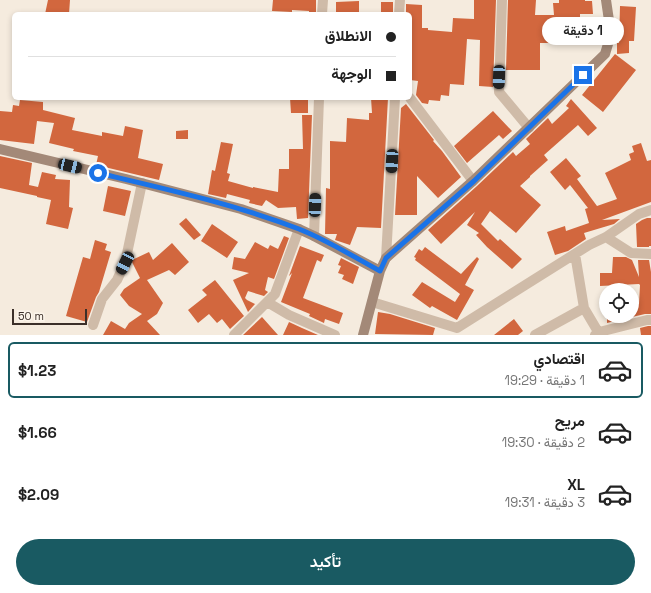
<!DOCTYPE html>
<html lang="ar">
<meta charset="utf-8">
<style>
:root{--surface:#fff;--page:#f6f6f6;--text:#222;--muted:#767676;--line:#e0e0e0;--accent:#195a62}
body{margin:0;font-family:"Space Grotesk",Vazirmatn,sans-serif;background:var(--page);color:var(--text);direction:rtl;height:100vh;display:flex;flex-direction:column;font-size:15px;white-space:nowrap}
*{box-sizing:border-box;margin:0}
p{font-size:13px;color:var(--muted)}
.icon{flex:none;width:22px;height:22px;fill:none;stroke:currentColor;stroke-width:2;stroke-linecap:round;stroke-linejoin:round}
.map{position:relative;height:335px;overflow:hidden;direction:ltr}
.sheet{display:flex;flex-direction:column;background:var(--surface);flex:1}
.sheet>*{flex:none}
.top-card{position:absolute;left:12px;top:12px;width:400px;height:88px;border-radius:6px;box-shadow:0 2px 6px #0003;direction:rtl;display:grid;align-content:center;height:88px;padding:0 16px;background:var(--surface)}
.buttons{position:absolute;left:599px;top:283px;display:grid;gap:8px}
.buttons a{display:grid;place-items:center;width:40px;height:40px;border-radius:50%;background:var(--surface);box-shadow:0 2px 6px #0003;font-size:20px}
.scale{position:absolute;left:12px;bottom:10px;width:75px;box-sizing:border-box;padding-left:4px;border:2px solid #3b2f29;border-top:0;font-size:11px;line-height:14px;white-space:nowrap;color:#3b2f29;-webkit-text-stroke:3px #fcf5eb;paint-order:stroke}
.end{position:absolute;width:18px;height:18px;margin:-9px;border:5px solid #1a73e8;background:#fff;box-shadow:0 0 0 2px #fff}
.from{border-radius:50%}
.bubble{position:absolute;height:28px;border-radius:14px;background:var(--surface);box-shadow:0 2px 6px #0003;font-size:13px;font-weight:600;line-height:28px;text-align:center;direction:rtl}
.car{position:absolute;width:12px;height:24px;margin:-12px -6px;border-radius:5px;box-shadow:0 0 3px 1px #0007;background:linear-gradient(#222 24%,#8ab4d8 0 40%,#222 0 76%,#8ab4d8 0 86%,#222 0)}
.top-card b{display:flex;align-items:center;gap:14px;height:38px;font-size:15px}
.top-card b+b{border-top:1px solid var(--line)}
.top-card i{width:10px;height:10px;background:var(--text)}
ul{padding:7px 0 0;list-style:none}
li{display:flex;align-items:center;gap:12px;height:56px;margin:0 8px 6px;padding:0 8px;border:2px solid transparent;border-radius:6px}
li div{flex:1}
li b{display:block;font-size:15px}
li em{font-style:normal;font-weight:600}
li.selected{border-color:var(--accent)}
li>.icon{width:36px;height:36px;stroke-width:1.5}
.action{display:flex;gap:8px;margin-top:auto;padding:8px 16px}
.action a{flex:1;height:46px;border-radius:24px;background:var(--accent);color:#fff;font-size:16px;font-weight:600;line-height:46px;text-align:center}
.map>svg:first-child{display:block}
.building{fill:#d2673e}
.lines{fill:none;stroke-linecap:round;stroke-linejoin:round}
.street{stroke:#cfbba8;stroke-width:10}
.secondary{stroke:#a38978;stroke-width:10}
.route{stroke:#1a73e8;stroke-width:5}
</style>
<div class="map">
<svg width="651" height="335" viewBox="0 0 651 335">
<rect width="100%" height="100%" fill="#f5ebde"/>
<path class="building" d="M48 0H70L69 14H45Z
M273 0H316V14H309V11L292 10V12L272 11Z
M474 0H496L493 87 479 86 480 40 467 39 464 85 450 84 449 96 441 95 440 101 429 100 428 104 422 103 416 95 418 81 410 80V14H406V4L422 5V28H428V30L452 32 453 18 474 19Z
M508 0H536L535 15H554L553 3H559V0H585V1H592L593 14H580V23H574V30L550 28 551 43H540V70H506Z
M359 1V14H336V2Z
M381 2H393V14H381Z
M620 6 636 7 634 41H629V53L617 54V43H619Z
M615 54 636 70 603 112 582 95Z
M290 98H308V113H291Z
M371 98H388L381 228 357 227 350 245 335 240 337 234H325L326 188 330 189V141L346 142 347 118 369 120V113H372Z
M571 99 597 128 588 136 578 125 544 155 548 160 530 176V177L520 186 541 205 516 233 490 211 481 224 498 241 500 239 522 259 512 269 487 247 476 235 479 233 467 225 475 212 441 244 428 230 477 186 513 152 516 156 530 144 526 139 548 118 552 124 569 108 566 106Z
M20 100 43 102V110L75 118 72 130 102 136V132L123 136 125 126 143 130 138 158 163 164 159 180 96 165 98 156 73 151 74 149 49 143 54 123 37 121 34 144 0 140V111L12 112 13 105 19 106Z
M406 104 434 140 433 141 442 151 461 177 438 198 417 176V215H395L401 108Z
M493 111 512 131 503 139 499 135 467 163 454 146Z
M302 115H312L308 218 297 219 296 207 278 208 266 200 262 206 249 203 250 200 227 194 226 198 208 194 212 170 215 171 221 142 233 144 227 173 230 174 228 181 253 188V187L278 192 279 169H289V149H303Z
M188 130V139H176V131Z
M641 143 647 161 651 160V202L602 220 620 219 614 224 584 233 586 239 568 251 555 255 547 232 565 226 566 231 589 223 585 209 588 208 570 185 565 190 550 172 566 158 581 176 577 179 597 206 617 199 605 173 631 160 629 154 634 152 632 146Z
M0 156 32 163 29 185 38 187 42 172 56 175 55 179 70 180 69 207 73 208 68 229 46 224 51 200 37 197V196L0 188Z
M108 186 131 191 125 216 103 211Z
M186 218 201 235 194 240 179 224Z
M647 218H651V246H649V247H637L636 224 642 220Z
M212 224 238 242 227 258 201 241Z
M284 236 289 238 274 279 268 277 265 290 268 292 264 296 248 291 245 298 247 300 255 304 248 312 233 280 249 273 232 269 234 257 245 259 255 242 268 249 270 245 278 249Z
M95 240 107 244 105 250 111 252 99 292 96 297 87 322 66 316 83 257 90 259Z
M172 243 189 262 175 275 169 270 147 280 163 303 157 314 147 321 160 335H103L111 321 125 329 129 323 142 314 129 306 120 295 124 289 140 278 132 262V260L149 252 153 260Z
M300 246 324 255 321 262 317 260 303 298 343 313 339 324 325 319 324 323 309 316 310 314 281 302 292 273 289 276Z
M425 247 461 274 477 257 479 259 465 285 474 290 457 320 432 306 430 308 412 295 422 282 455 302 460 294 415 260 416 258 414 257 419 249 422 251Z
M613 257H626L632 260 639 277 638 260H649L651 272V314H645L632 317V304H639L640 285 639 284 600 286V273H612Z
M341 258 359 267 353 284 342 279 344 275 338 273 341 266 338 265Z
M215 280 244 316 230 329 222 319 217 323 209 314 198 323 188 310 207 295 202 290Z
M378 312 390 314 435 328 433 335 375 334Z
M607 316H623V319L607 323Z
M262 317 278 335H243Z
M514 319 523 331 518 335H494Z
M289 322 302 328 318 335H283Z
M648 326H651V335H641L640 328Z"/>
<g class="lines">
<path class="street" d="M502 0 499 92 529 128
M322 14 323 0
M399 14 400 0
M410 98 473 181
M314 236 319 98
M606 237 631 253 651 254
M575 254 584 308 600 335
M386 258 395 98
M267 302 289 315 335 335
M372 302 457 328 589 245 606 237 639 214 651 210
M93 325 102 299 117 280 125 263 142 183
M234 335 275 294 299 229
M535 335 584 308
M595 335 599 332 647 320H651"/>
<path class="secondary" d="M0 149 126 179 241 209 299 229 314 236 380 271
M363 335 380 271 386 258 473 181 605 54 611 34 606 0"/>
</g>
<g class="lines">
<path class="route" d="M98 173C166 189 234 204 299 229 327 240 354 257 380 271L386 258 474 181 583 75"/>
</g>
</svg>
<div class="buttons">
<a><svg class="icon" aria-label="locate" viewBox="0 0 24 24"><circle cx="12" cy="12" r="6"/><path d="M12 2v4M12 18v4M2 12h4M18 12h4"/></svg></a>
</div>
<div class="scale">50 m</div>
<i class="end from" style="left:98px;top:173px"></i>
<i class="end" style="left:583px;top:75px"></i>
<div class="bubble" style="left:542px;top:17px;width:82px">1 دقيقة</div>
<i class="car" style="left:499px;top:77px;rotate:182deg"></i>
<i class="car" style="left:392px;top:161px;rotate:183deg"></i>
<i class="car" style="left:70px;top:166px;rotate:103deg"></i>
<i class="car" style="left:315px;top:205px;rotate:2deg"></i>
<i class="car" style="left:125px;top:263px;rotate:207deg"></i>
<div class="top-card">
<b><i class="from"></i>الانطلاق</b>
<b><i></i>الوجهة</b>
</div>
</div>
<section class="sheet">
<ul>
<li class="selected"><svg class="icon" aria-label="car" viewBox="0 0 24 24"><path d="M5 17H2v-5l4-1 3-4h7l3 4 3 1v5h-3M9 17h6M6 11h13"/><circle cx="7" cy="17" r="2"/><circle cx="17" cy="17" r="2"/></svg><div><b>اقتصادي</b><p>1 دقيقة · 19:29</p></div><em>$1.23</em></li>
<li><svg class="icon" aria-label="car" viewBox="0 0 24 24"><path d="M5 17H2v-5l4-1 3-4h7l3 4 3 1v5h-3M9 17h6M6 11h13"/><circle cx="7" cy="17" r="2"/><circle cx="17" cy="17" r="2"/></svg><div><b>مريح</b><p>2 دقيقة · 19:30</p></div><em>$1.66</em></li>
<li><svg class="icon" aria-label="car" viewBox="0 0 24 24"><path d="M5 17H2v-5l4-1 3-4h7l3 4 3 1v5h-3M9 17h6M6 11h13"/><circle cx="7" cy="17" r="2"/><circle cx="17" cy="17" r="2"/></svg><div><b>XL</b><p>3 دقيقة · 19:31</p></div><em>$2.09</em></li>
</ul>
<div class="action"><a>تأكيد</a></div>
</section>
